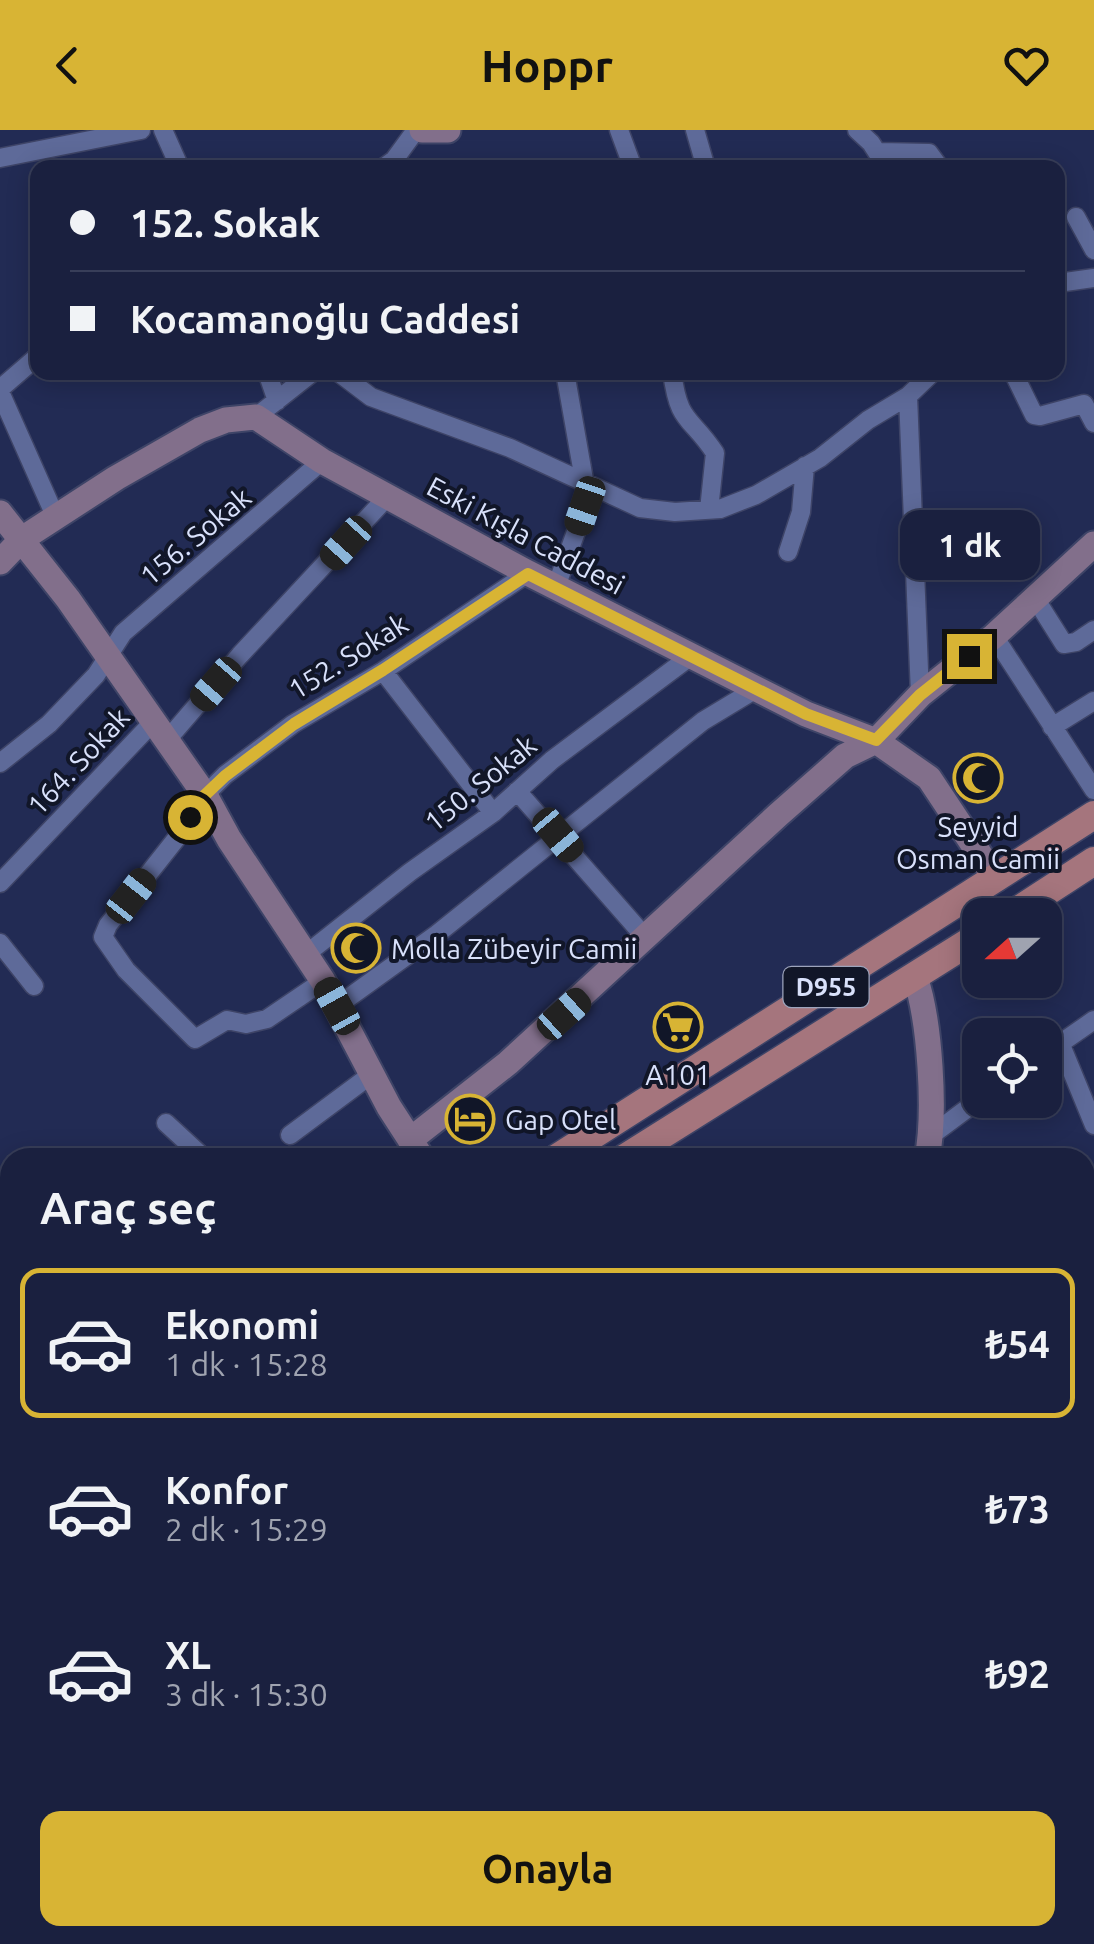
<!DOCTYPE html>
<html lang="tr">
<meta charset="utf-8">
<style>
:root{--surface:#1a203f;--page:#272d4a;--text:#f1f3f6;--muted:#9fa3b0;--line:#383e59;--accent:#d8b434}
body{margin:0;font-family:Ubuntu,sans-serif;background:var(--page);color:var(--text);height:100vh;display:flex;flex-direction:column;font-size:38px;white-space:nowrap}
*{box-sizing:border-box;margin:0}
p{font-size:32px;color:var(--muted)}
.icon{flex:none;width:55px;height:55px;fill:none;stroke:currentColor;stroke-width:2;stroke-linecap:round;stroke-linejoin:round}
.map{position:relative;flex:1;overflow:hidden}
.sheet{position:absolute;left:0px;top:1018px;width:1095px;height:798px;display:flex;flex-direction:column;background:var(--surface);border-radius:30px 30px 0 0;box-shadow:0 5px 25px #0003,0 0 0 2px var(--line)}
.sheet>*{flex:none}
.guide{position:absolute;left:30px;top:30px;width:1035px;height:220px;border-radius:20px;box-shadow:0 5px 25px #0003,0 0 0 2px var(--line);display:grid;align-content:center;height:220px;padding:0 40px;background:var(--surface)}
.needle{width:65px;rotate:249deg}
.controls{position:absolute;left:962px;top:768px;display:grid;gap:20px}
.controls a{display:grid;place-items:center;width:100px;height:100px;border-radius:20px;background:var(--surface);box-shadow:0 5px 25px #0003,0 0 0 2px var(--line);font-size:50px}
.end{position:absolute;width:45px;height:45px;margin:-22px;border:12px solid #d8b434;background:#111;box-shadow:0 0 0 5px #111}
.from{border-radius:50%}
.bubble{position:absolute;height:70px;border-radius:20px;background:var(--surface);box-shadow:0 5px 25px #0003,0 0 0 2px var(--line);font-size:32px;font-weight:600;line-height:70px;text-align:center}
.car{position:absolute;width:30px;height:60px;margin:-30px -15px;border-radius:12px;box-shadow:0 0 8px 2px #0007;background:linear-gradient(#222 24%,#8ab4d8 0 40%,#222 0 76%,#8ab4d8 0 86%,#222 0)}
.guide b{display:flex;align-items:center;gap:35px;height:95px;font-size:38px}
.guide b+b{border-top:2px solid var(--line)}
.guide i{width:25px;height:25px;background:var(--text)}
ul{padding:0;list-style:none}
li{display:flex;align-items:center;gap:30px;height:150px;margin:0 20px 15px;padding:0 20px;border:5px solid transparent;border-radius:20px}
li div{flex:1}
li b{display:block;font-size:38px}
li em{font-style:normal;font-weight:600}
li.current{border-color:var(--accent)}
li>.icon{width:90px;height:90px;stroke-width:1.5}
h2{padding:0 40px;font-size:45px;line-height:120px}
.button{display:flex;gap:20px;margin-top:auto;padding:20px 40px}
.button a{flex:1;height:115px;border-radius:20px;background:var(--accent);color:#111;font-size:40px;font-weight:600;line-height:115px;text-align:center}
header{display:flex;justify-content:space-between;align-items:center;height:130px;padding:0 40px;background:var(--accent);color:#111;font-size:45px;font-weight:600}
.map>svg:first-child{display:block}
.lines{fill:none;stroke-linecap:round;stroke-linejoin:round}
.street-casing{stroke:#3e4467;stroke-width:21}
.secondary-casing{stroke:#3e4467;stroke-width:29}
.primary-casing{stroke:#3e4467;stroke-width:31}
.street{stroke:#5e6a99;stroke-width:18}
.secondary{stroke:#826f8b;stroke-width:25}
.primary{stroke:#a5757d;stroke-width:28}
.route{stroke:#d8b434;stroke-width:12}
.labels{text-anchor:middle;dominant-baseline:central;stroke-width:8;stroke-linejoin:round;paint-order:stroke}
.shield{fill:#111628;stroke:#9da4bc;stroke-width:2.5}
.shield-label{font-size:25px;font-weight:bold;fill:#d9e1fb}
.street-label{font-size:28px;fill:#d9e1fb;stroke:#111628}
.poi-label{font-size:28px;fill:#d9e1fb;stroke:#111628}
</style>
<header><svg class="icon" aria-label="back" viewBox="0 0 24 24"><path d="M15 5l-7 7 7 7"/></svg>Hoppr<svg class="icon" aria-label="heart" viewBox="0 0 24 24"><path d="M12 20l-8-8c-3-5 5-10 8-4 3-6 11-1 8 4z"/></svg></header>
<div class="map">
<svg width="1094" height="1814" viewBox="0 0 1094 1814">
<rect width="100%" height="100%" fill="#222b54"/>
<g class="lines">
<g class="street-casing">
<path id="street" d="M163 0 180 38
M619 0 633 38
M695 0 706 38
M857 0 871 13 887 38
M878 22 929 23 940 38
M0 28 141 0
M383 38 394 30 416 0
M1076 87 1094 120
M1058 153 1094 148
M267 242 277 271
M338 242 371 267 510 318 640 378 675 382 720 379 756 365 820 328 868 290 908 266 933 242
M672 242C679 295 690 285 715 323L709 380
M1013 242 1034 285 1040 286 1084 274 1094 293
M0 259 38 226
M0 262 56 388
M908 266 920 565
M256 287 313 242
M788 422 801 382 805 336
M556 457 585 377 586 361 565 242
M1035 468 1064 514 1076 512 1094 500
M994 506 1094 660
M383 541 493 683
M1052 597 1094 571
M167 610 240 525 388 366
M0 633 49 594 96 545 123 503 322 331
M517 661 645 807
M0 753 155 590
M0 813 34 856
M305 825 410 742 493 683 552 630 691 526
M323 851 267 889 246 894 227 890 195 909 126 840 103 807 108 795 176 709 205 665 225 645 293 594 383 541 528 443
M337 876 437 804 703 591 756 559
M1061 915 1094 995
M1045 924 1094 890
M166 993 204 1028
M290 1005 372 944
M929 1007 980 969
M1085 1087 1094 1082
M0 1110 10 1106
M0 1268 10 1260
M1085 1270 1090 1291
M0 1669 10 1685
M1085 1721 1094 1730
M270 1805 278 1814
M457 1805 462 1814
M649 1805 651 1814
M773 1805 775 1814
M956 1805 957 1814
M80 1814 95 1805"/>
</g>
<g class="secondary-casing">
<path id="secondary" d="M422 0H448
M0 383 68 469 205 665 229 709 323 851 389 977 422 1028
M0 432 22 409 116 348 200 300 226 290 256 287 322 331 528 443 806 584 876 611 929 648 996 749
M915 847C930 890 936 983 927 1028
M410 1010 508 933 778 685 845 626 876 611 920 565 994 506 1094 414
M1085 1507 1094 1505
M562 1814 568 1805"/>
</g>
<g class="primary-casing">
<path id="primary" d="M1011 785 1094 731
M557 1028 1094 685
M625 1028 980 805
M0 1453 10 1445
M0 1492 10 1484"/>
</g>
<use href="#street" class="street"/>
<use href="#secondary" class="secondary"/>
<use href="#primary" class="primary"/>
</g>
<g class="lines">
<path class="route" d="M190 687 205 665 225 646 294 594 383 540 528 444 806 584 876 610 920 565 969 526"/>
</g>
<defs>
<g id="mosque-ring" transform="scale(2.5)"><circle r="9.5" fill="#111628" stroke="#d8b434" stroke-width="1.5"/><path d="M3.5-4.9A6 6 0 1 0 3.5 4.9A5 5 0 1 1 3.5-4.9Z" fill="#d8b434"/></g>
<g id="supermarket-ring" transform="scale(2.5)"><circle r="9.5" fill="#111628" stroke="#d8b434" stroke-width="1.5"/><path d="M-6-5.5h2.5l.6 2H6L4.5 2H-2.5L-4.4-4H-6ZM-1.5 3.2a1.3 1.3 0 1 0 .1 0ZM3 3.2a1.3 1.3 0 1 0 .1 0Z" fill="#d8b434"/></g>
<g id="hotel-ring" transform="scale(2.5)"><circle r="9.5" fill="#111628" stroke="#d8b434" stroke-width="1.5"/><path d="M-6-4.5h1.5V1H6V5H4.5V3h-9V5H-6ZM-4 0a1.8 1.8 0 1 1 3.6 0ZM.5 0V-2.5h3Q6-2.5 6 0Z" fill="#d8b434"/></g>
</defs>
<g fill-rule="evenodd">
<use href="#mosque-ring" x="978" y="648"/>
<use href="#mosque-ring" x="356" y="818"/>
<use href="#supermarket-ring" x="678" y="897"/>
<use href="#hotel-ring" x="470" y="989"/>
</g>
<g class="labels">
<rect class="shield" x="783.5" y="837" width="85" height="40" rx="8"/>
<g class="shield-label">
<text x="826" y="857">D955</text>
</g>
<g class="street-label">
<text transform="translate(526 405) rotate(28)">Eski Kışla Caddesi</text>
<text transform="translate(195 406) rotate(-40)">156. Sokak</text>
<text transform="translate(348 526) rotate(-32)">152. Sokak</text>
<text transform="translate(78 631) rotate(-47)">164. Sokak</text>
<text transform="translate(480 653) rotate(-39)">150. Sokak</text>
</g>
<g class="poi-label">
<text x="978" y="696">Seyyid<tspan x="978" dy="32">Osman Camii</tspan></text>
<text x="391" y="818" text-anchor="start">Molla Zübeyir Camii</text>
<text x="678" y="944">A101</text>
<text x="505" y="989" text-anchor="start">Gap Otel</text>
</g>
</g>
</svg>
<div class="controls">
<a><svg class="needle" viewBox="-14 -14 28 28"><path d="M0-13l5 13h-10z" fill="#e53935"/><path d="M0 13l5-13h-10z" fill="#9fa3b0"/></svg></a>
<a><svg class="icon" aria-label="locate" viewBox="0 0 24 24"><circle cx="12" cy="12" r="6"/><path d="M12 2v4M12 18v4M2 12h4M18 12h4"/></svg></a>
</div>
<i class="end from" style="left:190px;top:687px"></i>
<i class="end" style="left:969px;top:526px"></i>
<div class="bubble" style="left:900px;top:380px;width:140px">1 dk</div>
<i class="car" style="left:585px;top:376px;rotate:199deg"></i>
<i class="car" style="left:346px;top:413px;rotate:222deg"></i>
<i class="car" style="left:216px;top:554px;rotate:221deg"></i>
<i class="car" style="left:558px;top:705px;rotate:140deg"></i>
<i class="car" style="left:131px;top:766px;rotate:38deg"></i>
<i class="car" style="left:337px;top:876px;rotate:331deg"></i>
<i class="car" style="left:564px;top:884px;rotate:48deg"></i>
<div class="guide">
<b><i class="from"></i>152. Sokak</b>
<b><i></i>Kocamanoğlu Caddesi</b>
</div>
<section class="sheet">
<h2>Araç seç</h2>
<ul>
<li class="current"><svg class="icon" aria-label="car" viewBox="0 0 24 24"><path d="M5 17H2v-5l4-1 3-4h7l3 4 3 1v5h-3M9 17h6M6 11h13"/><circle cx="7" cy="17" r="2"/><circle cx="17" cy="17" r="2"/></svg><div><b>Ekonomi</b><p>1 dk · 15:28</p></div><em>₺54</em></li>
<li><svg class="icon" aria-label="car" viewBox="0 0 24 24"><path d="M5 17H2v-5l4-1 3-4h7l3 4 3 1v5h-3M9 17h6M6 11h13"/><circle cx="7" cy="17" r="2"/><circle cx="17" cy="17" r="2"/></svg><div><b>Konfor</b><p>2 dk · 15:29</p></div><em>₺73</em></li>
<li><svg class="icon" aria-label="car" viewBox="0 0 24 24"><path d="M5 17H2v-5l4-1 3-4h7l3 4 3 1v5h-3M9 17h6M6 11h13"/><circle cx="7" cy="17" r="2"/><circle cx="17" cy="17" r="2"/></svg><div><b>XL</b><p>3 dk · 15:30</p></div><em>₺92</em></li>
</ul>
<div class="button"><a>Onayla</a></div>
</section>
</div>
